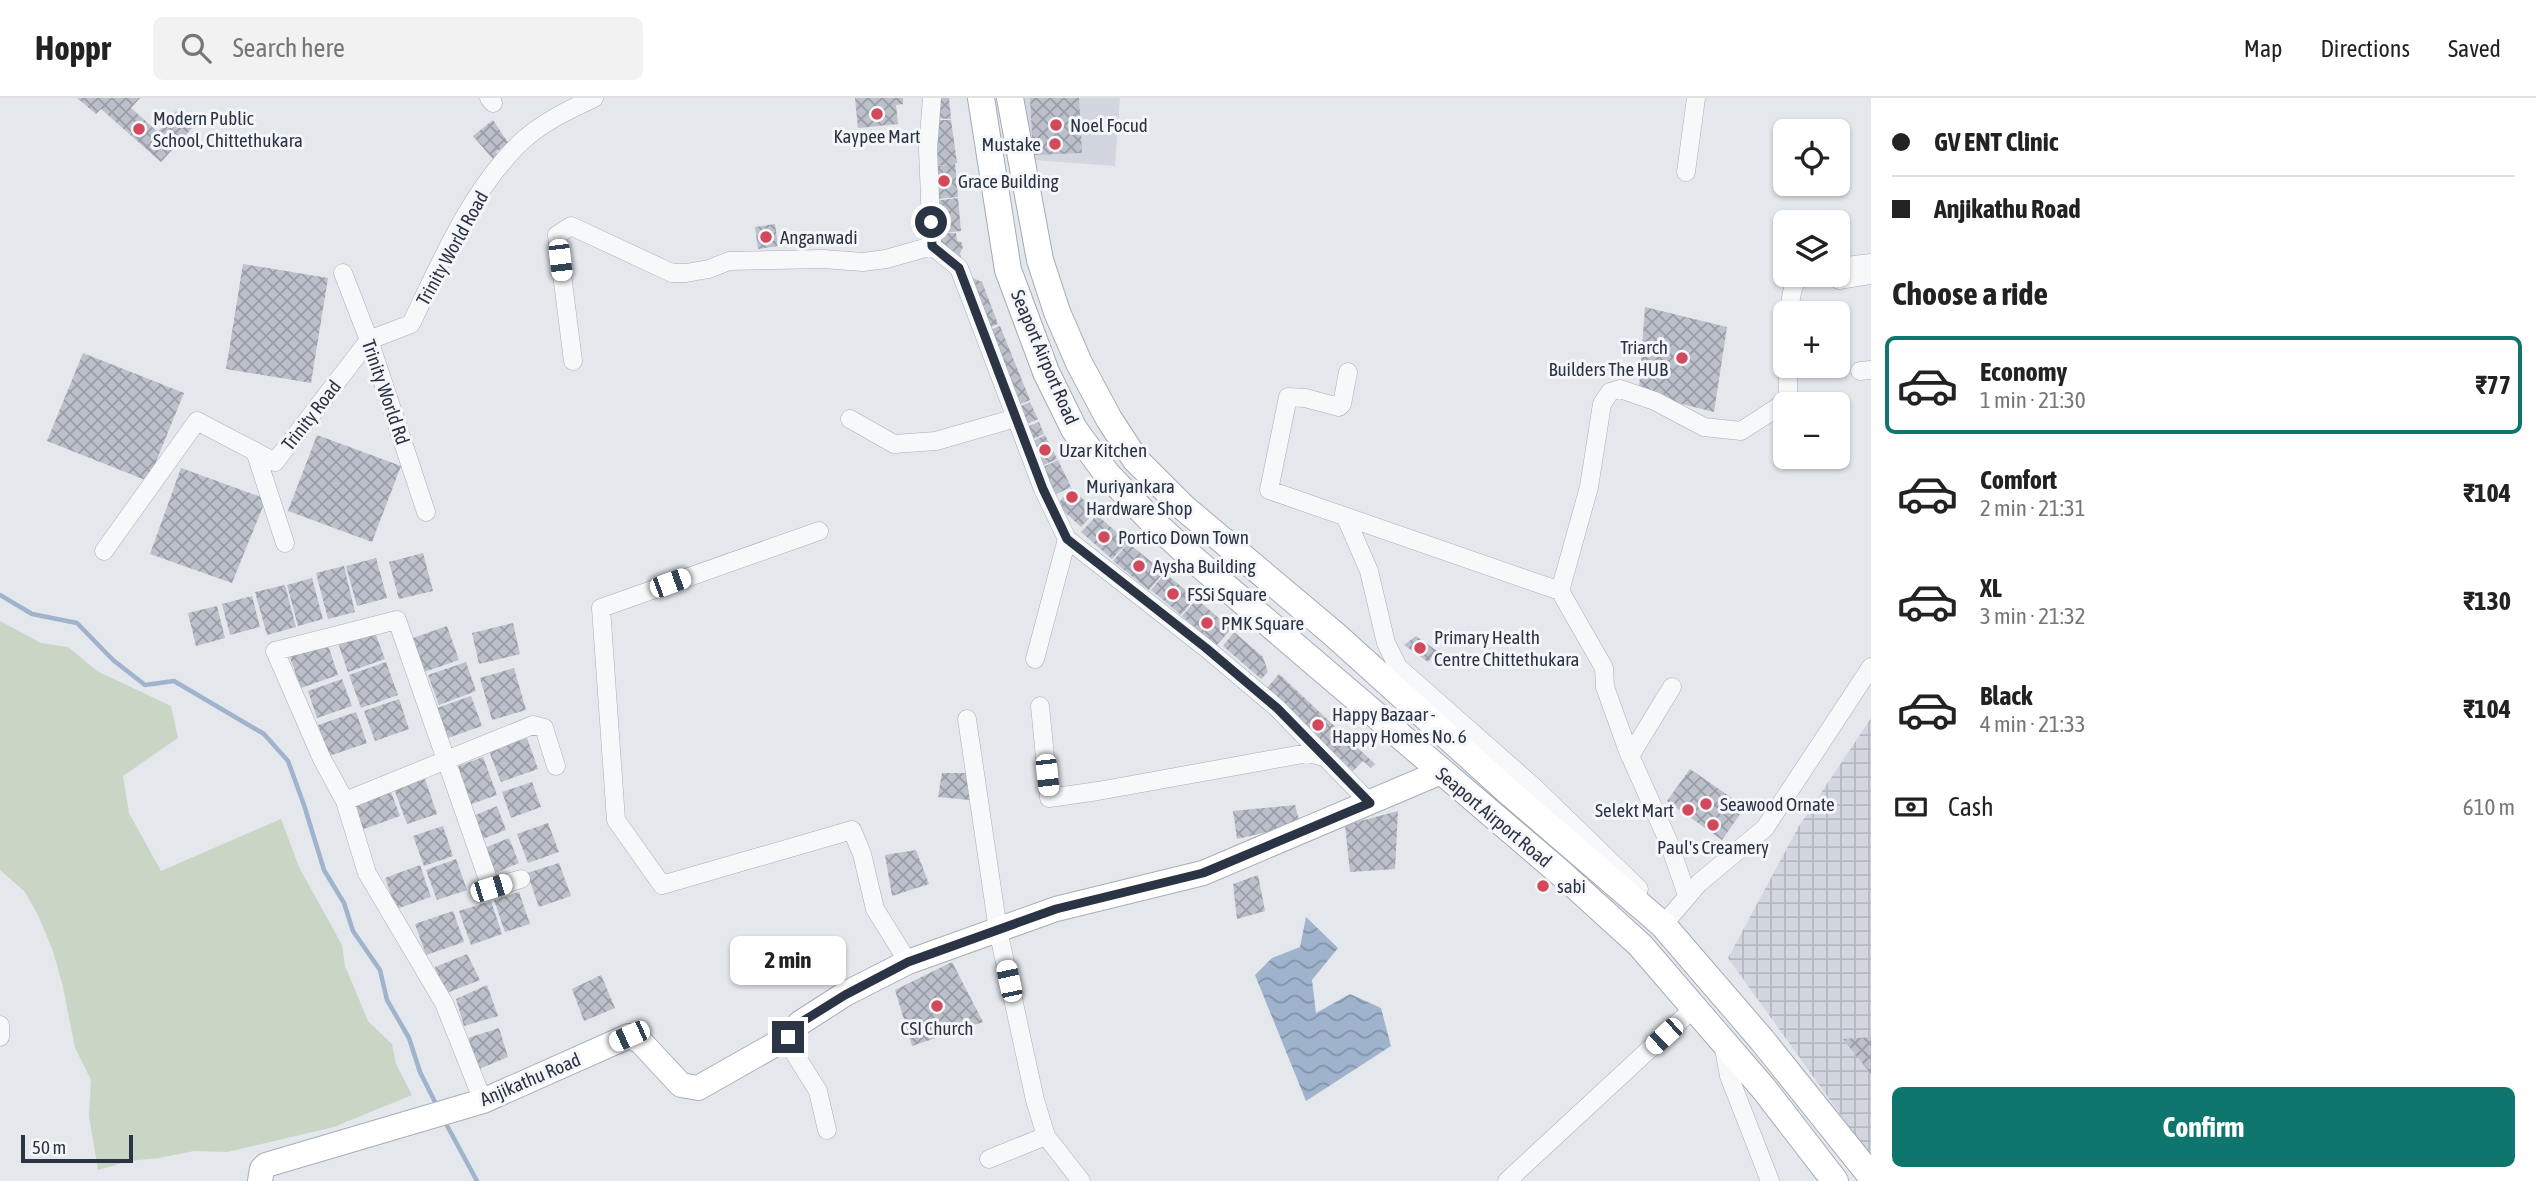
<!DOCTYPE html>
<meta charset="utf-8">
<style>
:root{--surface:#fff;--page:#f2f2f2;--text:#222;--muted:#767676;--line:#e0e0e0;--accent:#0f766e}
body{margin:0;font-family:"Asap Condensed",sans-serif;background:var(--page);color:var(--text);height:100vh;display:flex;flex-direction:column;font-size:26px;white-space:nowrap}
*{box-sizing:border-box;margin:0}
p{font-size:23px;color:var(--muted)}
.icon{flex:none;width:38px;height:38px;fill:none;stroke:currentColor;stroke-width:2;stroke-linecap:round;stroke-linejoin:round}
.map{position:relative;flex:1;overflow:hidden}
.drawer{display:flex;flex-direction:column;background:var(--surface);width:665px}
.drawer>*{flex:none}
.guide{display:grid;align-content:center;height:154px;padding:0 21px;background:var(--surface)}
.controls{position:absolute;left:1773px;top:21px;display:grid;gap:14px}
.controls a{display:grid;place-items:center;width:77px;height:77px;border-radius:10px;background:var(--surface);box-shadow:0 2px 5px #0004;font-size:35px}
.scale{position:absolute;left:21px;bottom:18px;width:112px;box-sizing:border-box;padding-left:7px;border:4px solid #2b3445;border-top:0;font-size:19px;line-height:24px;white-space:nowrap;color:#2b3445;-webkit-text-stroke:5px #f4f6f9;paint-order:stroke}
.end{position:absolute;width:32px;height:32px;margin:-16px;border:9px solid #2b3445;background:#fff;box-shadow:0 0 0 4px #fff}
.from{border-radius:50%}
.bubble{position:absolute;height:49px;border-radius:10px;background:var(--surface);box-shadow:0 2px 5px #0004;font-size:23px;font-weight:700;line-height:49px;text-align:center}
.car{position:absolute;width:21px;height:42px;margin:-21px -10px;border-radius:9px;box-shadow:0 0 5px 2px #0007;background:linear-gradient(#fff 24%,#345 0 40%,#fff 0 76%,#345 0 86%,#fff 0)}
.guide b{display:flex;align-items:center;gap:24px;height:66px;font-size:26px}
.guide b+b{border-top:2px solid var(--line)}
.guide i{width:18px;height:18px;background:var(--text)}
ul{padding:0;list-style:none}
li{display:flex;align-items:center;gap:21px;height:98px;margin:0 14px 10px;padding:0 7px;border:4px solid transparent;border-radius:10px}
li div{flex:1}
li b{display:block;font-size:26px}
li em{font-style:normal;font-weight:700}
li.active{border-color:var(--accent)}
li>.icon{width:63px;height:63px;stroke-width:1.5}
h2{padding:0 21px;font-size:32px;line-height:84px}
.pay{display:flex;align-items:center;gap:18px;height:77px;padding:0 21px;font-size:26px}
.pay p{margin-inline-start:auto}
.button{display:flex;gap:14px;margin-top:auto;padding:14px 21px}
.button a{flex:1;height:80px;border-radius:10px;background:var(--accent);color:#fff;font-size:28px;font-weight:700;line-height:80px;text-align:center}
header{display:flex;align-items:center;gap:42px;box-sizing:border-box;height:98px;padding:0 35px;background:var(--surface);border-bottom:2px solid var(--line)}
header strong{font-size:33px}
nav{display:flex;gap:38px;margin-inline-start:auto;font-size:24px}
.search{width:490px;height:63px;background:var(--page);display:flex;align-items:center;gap:18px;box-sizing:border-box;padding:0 24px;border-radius:10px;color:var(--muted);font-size:26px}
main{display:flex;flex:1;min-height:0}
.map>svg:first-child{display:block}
.built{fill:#d2d6de}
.industrial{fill:url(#industrial-grid)}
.green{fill:#c9d6c5}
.water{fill:url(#water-waves)}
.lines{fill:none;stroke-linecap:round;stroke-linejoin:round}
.stream{stroke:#9fb4cc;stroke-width:4.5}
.building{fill:url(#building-cross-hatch)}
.street-casing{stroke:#a9aeb7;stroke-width:19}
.secondary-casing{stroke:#a9aeb7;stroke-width:26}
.primary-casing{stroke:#a3abb8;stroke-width:28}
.street{stroke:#f7f8fa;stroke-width:18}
.secondary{stroke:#fff;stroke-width:24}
.primary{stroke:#fff;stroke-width:26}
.route{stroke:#2b3445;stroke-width:9}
.poi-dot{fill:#d1495b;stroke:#f4f6f9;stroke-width:2.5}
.labels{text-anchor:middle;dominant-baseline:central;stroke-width:6;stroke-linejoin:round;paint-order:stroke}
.poi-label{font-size:19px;fill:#2b3445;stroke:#f4f6f9;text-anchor:start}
.street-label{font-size:19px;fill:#2b3445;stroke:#f4f6f9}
</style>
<header>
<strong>Hoppr</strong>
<div class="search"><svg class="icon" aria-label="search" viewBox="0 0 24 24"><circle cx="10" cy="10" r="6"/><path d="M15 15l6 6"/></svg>Search here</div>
<nav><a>Map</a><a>Directions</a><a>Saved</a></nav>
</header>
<main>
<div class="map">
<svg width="1871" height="1083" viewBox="0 0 1871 1083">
<defs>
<pattern id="industrial-grid" width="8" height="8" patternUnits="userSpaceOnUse" patternTransform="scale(1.75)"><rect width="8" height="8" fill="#d2d6de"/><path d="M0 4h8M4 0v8" fill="none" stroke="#b4b8c0"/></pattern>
<pattern id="water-waves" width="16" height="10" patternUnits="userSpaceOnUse" patternTransform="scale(1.75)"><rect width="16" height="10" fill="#9fb4cc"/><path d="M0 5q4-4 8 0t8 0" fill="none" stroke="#8293a7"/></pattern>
<pattern id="building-cross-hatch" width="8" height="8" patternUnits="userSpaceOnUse" patternTransform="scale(1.75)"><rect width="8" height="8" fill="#bbc0ca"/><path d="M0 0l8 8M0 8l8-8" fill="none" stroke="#989da6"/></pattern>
</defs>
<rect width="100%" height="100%" fill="#e4e7ec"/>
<path class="built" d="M1024 0H1120L1115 68 1034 62Z"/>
<path class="industrial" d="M1871 620V1059L1728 860 1799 728Z"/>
<path class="green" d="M0 523 41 545 68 549 97 573 171 608 178 640 123 678 129 715 161 773 281 721 299 769 342 847 345 868 368 923 392 946 396 966 412 997 334 1029 227 1054 194 1053 159 1060 129 1063 98 1072 89 1018 91 982 75 950 63 889 53 853 38 817 25 794 0 772Z"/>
<path class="water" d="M1306 819 1338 850 1312 882 1316 915 1350 896 1381 910 1391 948 1306 1003 1255 877 1272 860 1300 849Z"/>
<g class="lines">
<path class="stream" d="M0 497 32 516 77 525 113 562 145 587 174 583 264 636 288 663 304 707 324 772 344 805 353 833 380 872 387 902 409 940 420 974 437 1008
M444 1022 477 1083"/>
</g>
<path class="building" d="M77 0H140L131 10 158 34 176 13 193 29 161 64 101 11 96 16Z
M855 0H903V6L896 7 898 26 858 30Z
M934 0H949L951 21 932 20Z
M1030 0H1079L1082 55 1033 57Z
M493 22 509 46 496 54 499 58 493 61 473 38Z
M932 22H951L957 65H955L958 99 934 101 931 68 948 67H930Z
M958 100 961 133 944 135H956L957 143 961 144 963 149 960 155 962 164 940 153 934 103Z
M775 126 778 148 758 151 755 129Z
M243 166 328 180 311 285 226 271Z
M966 177 982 184 998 226 985 231Z
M1645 209 1727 229 1714 314 1678 305 1639 290Z
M1000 228 1030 302 1016 308 985 234Z
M83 255 184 295 148 383 47 343Z
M1030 304 1038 321 1025 327 1017 310Z
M1039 324 1044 336 1029 343 1024 330Z
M317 337 401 368 372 444 288 413Z
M1045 337 1057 361 1039 369 1028 346Z
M1058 362 1071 389 1053 398 1039 371Z
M181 370 266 401 232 485 150 456Z
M1071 390 1096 413 1081 429 1057 407Z
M1097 417 1128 444 1112 461 1081 434Z
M1128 445 1164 474 1149 492 1113 463Z
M423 455 433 493 399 501 389 464Z
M376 460 387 500 357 508 346 468Z
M344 468 355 514 328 521 316 475Z
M1165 475 1195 500 1181 517 1151 492Z
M312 480 323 521 298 528 287 487Z
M285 487 296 529 267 537 255 494Z
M252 498 260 529 230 537 222 506Z
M1197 501 1231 531 1216 548 1182 518Z
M217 508 225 540 196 548 188 515Z
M513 525 520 556 479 566 472 535Z
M447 528 459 562 421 575 410 541Z
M374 532 385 561 348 574 338 545Z
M1234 534 1263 559 1268 574 1261 581 1223 548Z
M1416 538 1437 553 1428 564 1404 547Z
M327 544 338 577 301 590 289 557Z
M386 564 398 597 361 610 349 577Z
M466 564 476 593 439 607 428 577Z
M514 570 526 612 492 622 480 580Z
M1279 576 1375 666 1371 670 1363 663 1353 673 1266 591Z
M342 581 352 608 317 620 308 593Z
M471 598 482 628 445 641 434 611Z
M399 601 409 631 375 643 364 613Z
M356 614 367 645 329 658 318 627Z
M527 640 538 671 501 684 489 653Z
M483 659 497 697 466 708 453 670Z
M1690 671 1745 709 1722 742 1667 703Z
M942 675H971L970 702 938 699Z
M425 681 437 716 407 726 394 691Z
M532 684 541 709 511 720 502 694Z
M391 694 400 718 361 732 352 708Z
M1295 707 1300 726 1237 741 1233 713Z
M497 708 506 732 480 742 471 719Z
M1398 713 1395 771 1350 774 1345 727Z
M548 725 559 754 528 765 517 736Z
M443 728 453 758 424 768 413 738Z
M509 740 519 765 492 776 482 751Z
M916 752 929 786 892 798 885 757Z
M456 761 467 792 437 802 426 772Z
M559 765 571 798 539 809 527 775Z
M420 767 431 799 396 811 385 780Z
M1258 777 1265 813 1237 821 1233 786Z
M519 794 530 826 505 834 494 802Z
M491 803 502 836 471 847 459 813Z
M453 813 464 844 426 857 415 826Z
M467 856 480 882 444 896 435 869Z
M952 864 983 924 912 948 895 892Z
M601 877 615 910 584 923 572 891Z
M487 887 498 918 464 928 456 901Z
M499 930 508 959 479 971 468 940Z
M1871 939V976L1843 941Z"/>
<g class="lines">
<g class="street-casing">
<path id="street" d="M489 0 493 5
M932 0 928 51 932 148 959 170 1043 391 1067 441 1206 550 1277 610 1370 705
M1686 74 1696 0
M1838 169 1871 165
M343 175 369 242 426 414
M1839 182 1871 177
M1789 215C1791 202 1791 185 1802 177
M573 263 557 137 571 128 672 175H686L709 171 729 163 823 161 863 164 886 161 932 148
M1860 273 1871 272
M1348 274 1342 306 1339 309 1305 300 1288 299 1269 392 1560 493
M850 321 894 346 936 343 1016 320
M255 353 285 445
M1346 420 1369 473 1386 545 1398 569 1534 689 1639 791
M819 433 601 510 616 722 662 787 852 732 862 756 875 811 908 864
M104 453 197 323 275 364 369 242 411 226C441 164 470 94 520 45 541 25 568 12 594 0
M1035 561 1067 441
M1040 608 1049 700 1098 693 1308 655 1324 659
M967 621 998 832 1035 1002 1046 1038 1081 1083
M1630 658 1672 589
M345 703 322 661 275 553 397 522 491 790 521 781
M1687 797 1669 745 1628 653 1605 589 1604 570 1560 493 1589 389 1602 306 1610 294 1620 291 1655 303 1704 329 1741 333 1778 309 1788 299V268
M1663 827 1699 785 1765 730 1871 569
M0 927V939
M788 939 790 948 818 993 827 1032
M1723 945 1729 978 1770 1083
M483 1003 444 905 367 775 345 703 533 627 544 630 556 668
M989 1061 1046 1038
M1507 1083 1695 909"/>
</g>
<g class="secondary-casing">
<path id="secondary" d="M260 1083 262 1071 266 1067 483 1003 629 938 640 943 681 987 698 990 788 939 800 925 845 896 908 864 1056 811 1203 775 1441 674"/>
</g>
<g class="primary-casing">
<path id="primary" d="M981 0 1008 172 1046 274 1074 331 1107 376 1151 422 1198 465 1563 777 1640 847 1764 991 1835 1083
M1010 0 1040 162 1057 214 1079 265 1109 321 1135 361 1183 409 1334 536 1511 696 1663 827 1762 942 1871 1078"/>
</g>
<use href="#street" class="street"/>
<use href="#secondary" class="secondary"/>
<use href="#primary" class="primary"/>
</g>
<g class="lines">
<path class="route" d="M788 939 800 925 845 897 908 864 1056 811 1203 775 1370 705 1277 610 1206 550 1067 441 1043 391 959 170 932 148 931 124"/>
</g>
<g class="poi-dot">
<circle cx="877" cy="16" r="7"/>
<circle cx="1056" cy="27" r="7"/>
<circle cx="139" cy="31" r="7"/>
<circle cx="1055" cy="46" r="7"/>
<circle cx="944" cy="83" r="7"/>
<circle cx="766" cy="139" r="7"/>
<circle cx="1682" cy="260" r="7"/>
<circle cx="1045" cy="352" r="7"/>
<circle cx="1072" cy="399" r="7"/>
<circle cx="1104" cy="439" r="7"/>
<circle cx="1139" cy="468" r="7"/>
<circle cx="1173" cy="496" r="7"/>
<circle cx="1207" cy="525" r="7"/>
<circle cx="1420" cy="550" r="7"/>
<circle cx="1318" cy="627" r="7"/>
<circle cx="1706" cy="706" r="7"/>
<circle cx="1688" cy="712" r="7"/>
<circle cx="1713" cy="727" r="7"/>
<circle cx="1543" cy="788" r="7"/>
<circle cx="937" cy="908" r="7"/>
</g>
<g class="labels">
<g class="poi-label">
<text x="153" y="20">Modern Public<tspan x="153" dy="22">School, Chittethukara</tspan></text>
<text x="1070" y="27">Noel Focud</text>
<text x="877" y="38" text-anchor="middle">Kaypee Mart</text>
<text x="1041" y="46" text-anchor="end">Mustake</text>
<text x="958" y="83">Grace Building</text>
<text x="780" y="139">Anganwadi</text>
<text x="1668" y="249" text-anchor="end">Triarch<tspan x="1668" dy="22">Builders The HUB</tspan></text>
<text x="1059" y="352">Uzar Kitchen</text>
<text x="1086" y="388">Muriyankara<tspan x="1086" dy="22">Hardware Shop</tspan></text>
<text x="1118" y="439">Portico Down Town</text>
<text x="1153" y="468">Aysha Building</text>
<text x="1187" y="496">FSSi Square</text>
<text x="1221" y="525">PMK Square</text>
<text x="1434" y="539">Primary Health<tspan x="1434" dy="22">Centre Chittethukara</tspan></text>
<text x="1332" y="616">Happy Bazaar -<tspan x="1332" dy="22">Happy Homes No. 6</tspan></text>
<text x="1720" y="706">Seawood Ornate</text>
<text x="1674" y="712" text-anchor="end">Selekt Mart</text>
<text x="1713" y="749" text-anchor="middle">Paul's Creamery</text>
<text x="1557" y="788">sabi</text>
<text x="937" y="930" text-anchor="middle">CSI Church</text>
</g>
<g class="street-label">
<text transform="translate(452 150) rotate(-61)">Trinity World Road</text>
<text transform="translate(1045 259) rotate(67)">Seaport Airport Road</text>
<text transform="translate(386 294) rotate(71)">Trinity World Rd</text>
<text transform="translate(311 317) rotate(-52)">Trinity Road</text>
<text transform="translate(1494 719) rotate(40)">Seaport Airport Road</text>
<text transform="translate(530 981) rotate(-23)">Anjikathu Road</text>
</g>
</g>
</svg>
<div class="controls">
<a><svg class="icon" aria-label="locate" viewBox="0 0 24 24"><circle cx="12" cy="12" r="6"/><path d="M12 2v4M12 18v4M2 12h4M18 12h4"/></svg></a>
<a><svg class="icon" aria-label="layers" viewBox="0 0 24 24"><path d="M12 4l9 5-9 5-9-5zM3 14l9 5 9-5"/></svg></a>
<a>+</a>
<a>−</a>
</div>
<div class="scale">50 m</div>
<i class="end from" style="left:931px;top:124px"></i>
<i class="end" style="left:788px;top:939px"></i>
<div class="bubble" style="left:730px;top:838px;width:116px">2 min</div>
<i class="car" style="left:560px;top:162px;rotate:173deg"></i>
<i class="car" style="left:670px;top:485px;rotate:70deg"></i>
<i class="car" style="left:1047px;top:677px;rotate:174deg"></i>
<i class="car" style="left:491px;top:790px;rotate:73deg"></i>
<i class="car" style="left:1009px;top:883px;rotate:348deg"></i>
<i class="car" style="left:629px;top:938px;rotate:246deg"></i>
<i class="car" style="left:1664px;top:938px;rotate:227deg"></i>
</div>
<section class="drawer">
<div class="guide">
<b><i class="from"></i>GV ENT Clinic</b>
<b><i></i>Anjikathu Road</b>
</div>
<h2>Choose a ride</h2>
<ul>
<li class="active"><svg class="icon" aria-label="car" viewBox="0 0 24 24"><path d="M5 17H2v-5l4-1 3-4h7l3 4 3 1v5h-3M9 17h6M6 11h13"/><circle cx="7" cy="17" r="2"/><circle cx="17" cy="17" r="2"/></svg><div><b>Economy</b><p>1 min · 21:30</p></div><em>₹77</em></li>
<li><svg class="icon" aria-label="car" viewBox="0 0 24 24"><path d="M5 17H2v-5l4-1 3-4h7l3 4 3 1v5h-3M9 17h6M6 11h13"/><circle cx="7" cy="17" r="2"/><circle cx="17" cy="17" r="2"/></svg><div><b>Comfort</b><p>2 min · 21:31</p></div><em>₹104</em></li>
<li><svg class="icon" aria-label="car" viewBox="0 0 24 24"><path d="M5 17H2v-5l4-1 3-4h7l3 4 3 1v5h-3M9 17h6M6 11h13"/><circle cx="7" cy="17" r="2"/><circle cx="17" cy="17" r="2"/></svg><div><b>XL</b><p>3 min · 21:32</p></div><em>₹130</em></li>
<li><svg class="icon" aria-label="car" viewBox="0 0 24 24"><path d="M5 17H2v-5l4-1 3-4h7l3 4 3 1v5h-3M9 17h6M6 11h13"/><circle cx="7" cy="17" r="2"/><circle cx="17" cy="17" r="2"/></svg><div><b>Black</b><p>4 min · 21:33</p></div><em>₹104</em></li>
</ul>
<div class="pay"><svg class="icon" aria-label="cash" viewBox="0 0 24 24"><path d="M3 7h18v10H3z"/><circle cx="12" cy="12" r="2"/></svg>Cash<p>610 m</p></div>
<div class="button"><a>Confirm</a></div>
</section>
</main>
